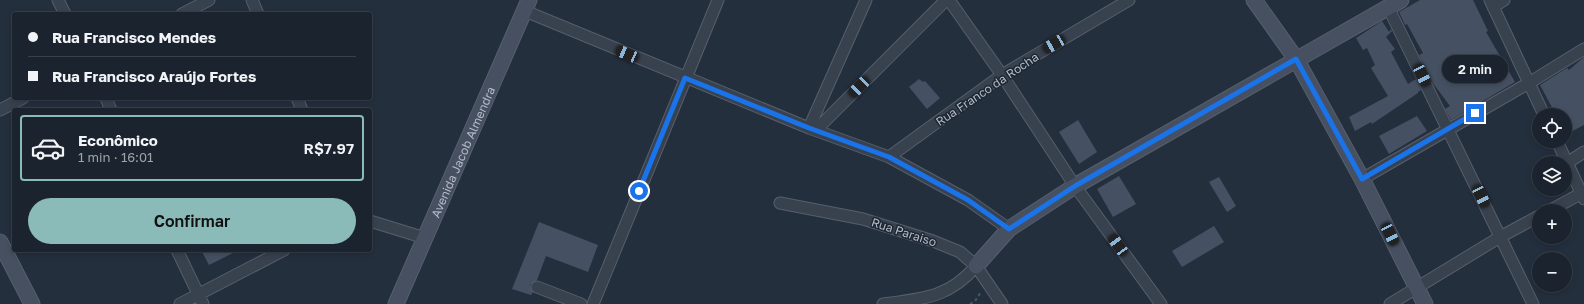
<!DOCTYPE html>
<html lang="pt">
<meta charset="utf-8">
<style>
:root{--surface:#1b232e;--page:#242b36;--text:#f1f3f6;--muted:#a0a4aa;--line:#39404a;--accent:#8bbbb9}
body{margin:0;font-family:"Golos Text",sans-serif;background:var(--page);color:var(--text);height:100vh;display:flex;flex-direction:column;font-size:15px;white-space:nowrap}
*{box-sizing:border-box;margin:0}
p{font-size:13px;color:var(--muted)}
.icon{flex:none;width:22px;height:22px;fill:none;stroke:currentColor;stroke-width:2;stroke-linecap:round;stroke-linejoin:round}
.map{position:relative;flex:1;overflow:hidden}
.panel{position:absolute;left:12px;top:108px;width:360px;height:144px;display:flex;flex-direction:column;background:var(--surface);border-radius:4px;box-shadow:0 2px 6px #0003,0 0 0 1px var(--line)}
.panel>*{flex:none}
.hud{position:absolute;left:12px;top:12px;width:360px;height:88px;border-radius:4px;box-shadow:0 2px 6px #0003,0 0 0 1px var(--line);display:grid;align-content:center;height:88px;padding:0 16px;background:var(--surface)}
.fabs{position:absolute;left:1532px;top:108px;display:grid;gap:8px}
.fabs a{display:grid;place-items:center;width:40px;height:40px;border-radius:50%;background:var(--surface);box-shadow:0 2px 6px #0003,0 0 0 1px var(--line);font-size:20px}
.end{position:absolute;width:18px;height:18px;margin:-9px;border:5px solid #1a73e8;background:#fff;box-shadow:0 0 0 2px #fff}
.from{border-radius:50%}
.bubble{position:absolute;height:28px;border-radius:14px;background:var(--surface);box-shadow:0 2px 6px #0003,0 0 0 1px var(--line);font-size:13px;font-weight:600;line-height:28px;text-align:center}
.car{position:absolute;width:12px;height:24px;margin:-12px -6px;border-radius:5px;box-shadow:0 0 3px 1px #0007;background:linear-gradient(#222 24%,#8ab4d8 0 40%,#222 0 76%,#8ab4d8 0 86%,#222 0)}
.hud b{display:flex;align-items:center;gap:14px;height:38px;font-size:15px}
.hud b+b{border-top:1px solid var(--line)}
.hud i{width:10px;height:10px;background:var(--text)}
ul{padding:7px 0 0;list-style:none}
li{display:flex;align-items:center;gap:12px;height:66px;margin:0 8px 6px;padding:0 8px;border:2px solid transparent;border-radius:4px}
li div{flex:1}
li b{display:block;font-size:15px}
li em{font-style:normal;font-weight:600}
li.selected{border-color:var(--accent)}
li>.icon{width:36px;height:36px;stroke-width:1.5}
.button{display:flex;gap:8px;margin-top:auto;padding:8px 16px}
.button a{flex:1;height:46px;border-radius:24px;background:var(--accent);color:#111;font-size:16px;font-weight:600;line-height:46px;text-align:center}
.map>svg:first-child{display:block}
.building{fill:#455162}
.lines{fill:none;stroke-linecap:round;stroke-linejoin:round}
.street-casing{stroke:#565f6c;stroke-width:13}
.secondary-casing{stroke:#565f6c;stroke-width:17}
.path{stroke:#44595c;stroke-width:2;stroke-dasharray:3 3;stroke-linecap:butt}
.street{stroke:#38414e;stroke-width:11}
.secondary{stroke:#465061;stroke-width:15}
.route{stroke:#1a73e8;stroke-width:5}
.labels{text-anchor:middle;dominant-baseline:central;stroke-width:3;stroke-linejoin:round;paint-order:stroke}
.street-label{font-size:12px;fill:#b4bcc9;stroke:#1d2633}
</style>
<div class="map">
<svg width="1584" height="304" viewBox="0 0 1584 304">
<rect width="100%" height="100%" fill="#242f3e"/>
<path class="building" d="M1420 0H1473L1488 31 1486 32 1515 82 1451 120 1445 109 1450 106 1432 82 1419 55 1423 53 1407 24 1405 25 1399 12Z
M1382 21 1389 32 1391 29 1392 31 1386 37 1395 49 1391 52 1408 84 1416 79 1421 90 1418 92V93L1372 124 1371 122 1355 131 1349 117 1388 96 1371 68 1375 65 1367 48 1363 50 1356 38Z
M1584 57V125L1565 135V115H1556L1540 85 1567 68 1569 70Z
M919 79 923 82 925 81 940 98 927 109 909 87Z
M1417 116 1427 131 1389 154 1379 136Z
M1078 120 1097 152 1079 164 1059 132Z
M1119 176 1136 204 1113 217 1097 189Z
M1219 177 1236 206 1227 212 1209 182Z
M539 222 598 245 588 272 546 256 537 280 530 285 533 292 531 295 512 289Z
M1214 226 1224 242 1182 267 1172 251Z
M201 250H239L209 265Z"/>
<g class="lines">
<g class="street-casing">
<path id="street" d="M58 0 65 14
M252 0 258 14
M949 0 1002 75 1075 186 1161 304
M1490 0 1544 115
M1388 7 1533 304
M1493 7 1504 0
M525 11 809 128 889 157 968 200 1009 229
M182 14 209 0
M106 98 111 110
M297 98 302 110
M0 110 23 98
M809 128 866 0
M816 130 946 0
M1557 141 1584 199
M889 157 1002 75 1129 0
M1567 163 1584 152
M1362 179 1529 83 1584 49
M780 203 863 219 933 241 960 252 976 266 1002 304
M1549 211 1582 193
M370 221 425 238
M177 250 203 304
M537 287 581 304
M180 304 284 250
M593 304 718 0
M883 304C922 299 949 298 976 266
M1390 304 1500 237 1539 216"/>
</g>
<g class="secondary-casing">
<g id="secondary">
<path d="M1254 0 1296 59 1362 179 1425 304"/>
<path d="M0 242 32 304"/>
<path d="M976 266 1009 229 1075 186 1401 0"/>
<path id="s1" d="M396 304 529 0"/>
</g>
</g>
<path class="path" d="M970 304 975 301 981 292"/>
<use href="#street" class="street"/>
<use href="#secondary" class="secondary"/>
</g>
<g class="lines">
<path class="route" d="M639 191 685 78 809 128 889 157 968 200 1009 229 1075 186 1296 59 1362 179 1475 113"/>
</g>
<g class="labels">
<g class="street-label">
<text transform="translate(987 89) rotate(-34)">Rua Franco da Rocha</text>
<text stroke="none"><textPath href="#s1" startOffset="166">Avenida Jacob Almendra</textPath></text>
<text transform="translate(904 232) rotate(18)">Rua Paraiso</text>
</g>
</g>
</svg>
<div class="fabs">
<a><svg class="icon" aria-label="locate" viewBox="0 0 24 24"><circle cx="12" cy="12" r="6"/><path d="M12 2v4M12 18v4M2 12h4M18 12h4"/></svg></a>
<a><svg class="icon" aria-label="layers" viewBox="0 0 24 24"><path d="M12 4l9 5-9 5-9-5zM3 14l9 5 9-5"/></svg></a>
<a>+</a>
<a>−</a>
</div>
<i class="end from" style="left:639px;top:191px"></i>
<i class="end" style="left:1475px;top:113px"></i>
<div class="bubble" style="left:1442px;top:55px;width:66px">2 min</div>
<i class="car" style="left:1054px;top:44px;rotate:240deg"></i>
<i class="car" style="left:627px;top:54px;rotate:293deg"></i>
<i class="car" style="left:1422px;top:75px;rotate:154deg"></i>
<i class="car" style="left:859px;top:87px;rotate:225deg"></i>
<i class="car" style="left:1481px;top:196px;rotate:154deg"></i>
<i class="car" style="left:1390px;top:234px;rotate:153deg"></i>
<i class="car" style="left:1118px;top:245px;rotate:324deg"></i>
<div class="hud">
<b><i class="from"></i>Rua Francisco Mendes</b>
<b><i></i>Rua Francisco Araújo Fortes</b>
</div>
<section class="panel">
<ul>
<li class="selected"><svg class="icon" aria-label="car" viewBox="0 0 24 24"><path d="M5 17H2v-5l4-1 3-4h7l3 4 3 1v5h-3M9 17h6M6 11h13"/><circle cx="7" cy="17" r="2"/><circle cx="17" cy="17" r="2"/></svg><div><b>Econômico</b><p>1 min · 16:01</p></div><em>R$7.97</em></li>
</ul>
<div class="button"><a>Confirmar</a></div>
</section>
</div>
